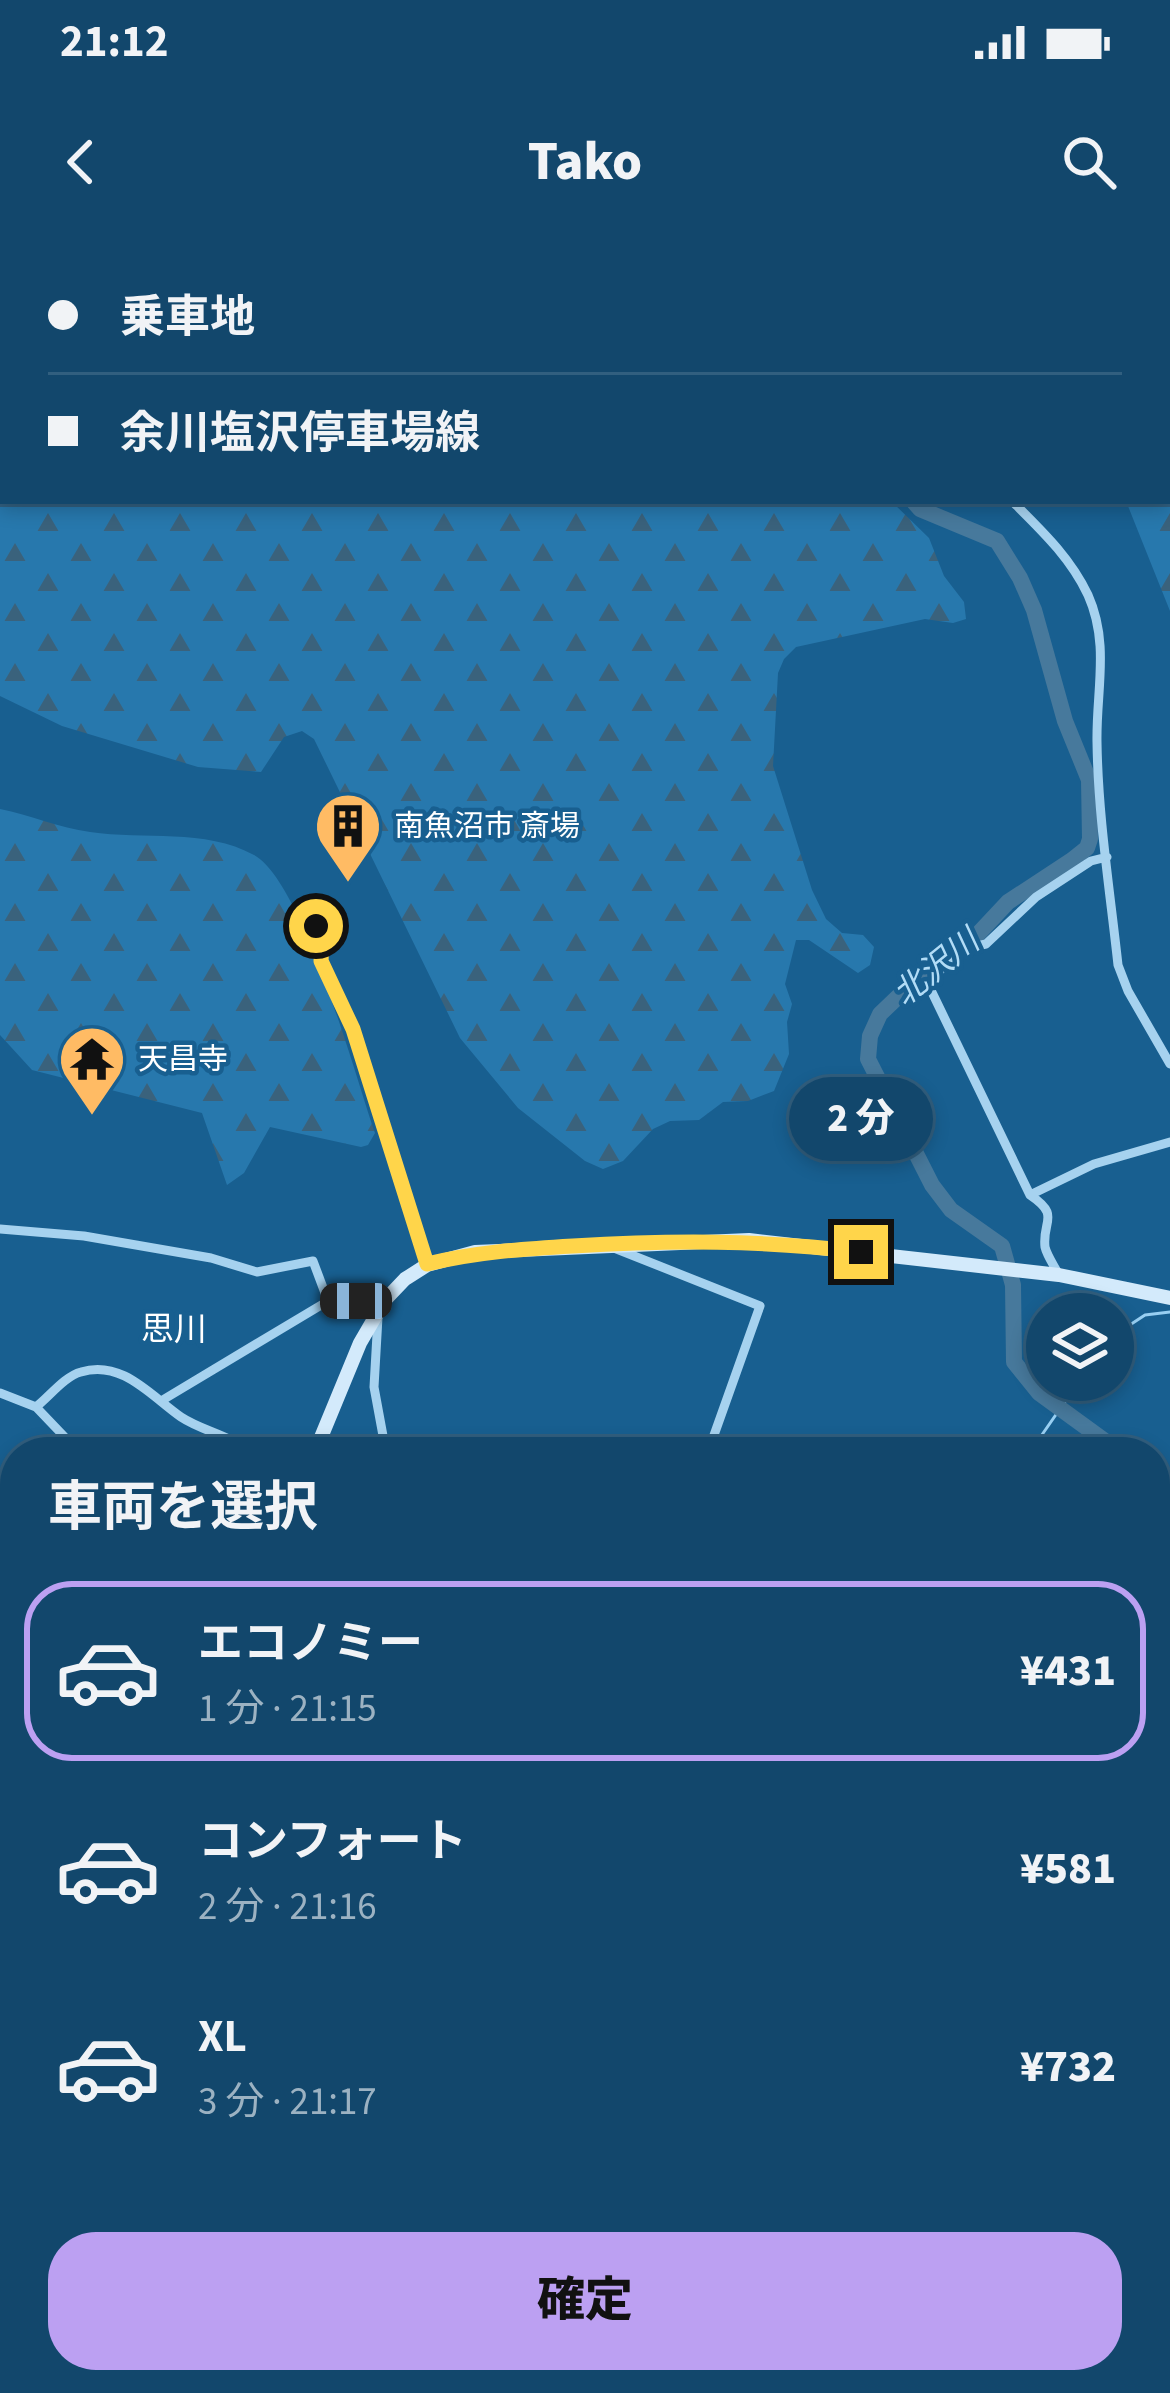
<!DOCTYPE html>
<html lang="ja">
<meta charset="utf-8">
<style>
:root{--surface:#12476c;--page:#1b4e72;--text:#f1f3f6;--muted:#9cb2c2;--line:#315f7f;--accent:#bca0f2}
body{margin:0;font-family:"Source Sans 3","Noto Sans JP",sans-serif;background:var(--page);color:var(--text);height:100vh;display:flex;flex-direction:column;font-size:45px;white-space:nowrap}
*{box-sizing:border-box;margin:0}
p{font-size:39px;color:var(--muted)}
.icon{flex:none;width:66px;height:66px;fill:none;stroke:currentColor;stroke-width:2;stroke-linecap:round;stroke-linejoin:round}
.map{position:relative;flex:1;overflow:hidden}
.side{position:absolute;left:0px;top:1197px;width:1170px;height:957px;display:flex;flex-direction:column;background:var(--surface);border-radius:48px 48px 0 0;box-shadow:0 6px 18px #0003,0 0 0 3px var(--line)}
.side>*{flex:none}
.guide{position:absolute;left:0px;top:0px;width:1170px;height:264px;box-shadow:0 6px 18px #0003,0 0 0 3px var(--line);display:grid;align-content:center;height:264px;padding:0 48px;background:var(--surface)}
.controls{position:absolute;left:1026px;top:1053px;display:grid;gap:24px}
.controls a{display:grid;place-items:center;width:108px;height:108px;border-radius:50%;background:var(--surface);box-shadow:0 6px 18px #0003,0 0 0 3px var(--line);font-size:60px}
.end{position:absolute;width:54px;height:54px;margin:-27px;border:15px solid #ffd54a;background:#111;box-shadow:0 0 0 6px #111}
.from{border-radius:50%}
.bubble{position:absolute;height:84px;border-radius:42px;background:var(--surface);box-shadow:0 6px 18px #0003,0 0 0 3px var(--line);font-size:39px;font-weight:800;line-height:84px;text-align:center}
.car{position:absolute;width:36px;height:72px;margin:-36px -18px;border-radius:15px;box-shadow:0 0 9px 3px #0007;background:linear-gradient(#222 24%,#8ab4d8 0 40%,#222 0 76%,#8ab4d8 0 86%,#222 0)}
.guide b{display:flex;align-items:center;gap:42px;height:114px;font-size:45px}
.guide b+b{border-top:3px solid var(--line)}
.guide i{width:30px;height:30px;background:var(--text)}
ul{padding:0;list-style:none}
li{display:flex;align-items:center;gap:36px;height:180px;margin:0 24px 18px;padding:0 24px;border:6px solid transparent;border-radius:48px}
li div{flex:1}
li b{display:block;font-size:45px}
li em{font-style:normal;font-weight:800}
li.on{border-color:var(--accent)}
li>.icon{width:108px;height:108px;stroke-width:1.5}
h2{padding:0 48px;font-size:54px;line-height:144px}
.action{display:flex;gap:24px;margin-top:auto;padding:24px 48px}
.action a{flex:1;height:138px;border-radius:48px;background:var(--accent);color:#111;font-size:48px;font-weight:800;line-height:138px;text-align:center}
.status{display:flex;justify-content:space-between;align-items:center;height:84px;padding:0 60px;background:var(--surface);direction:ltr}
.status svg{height:33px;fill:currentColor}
header{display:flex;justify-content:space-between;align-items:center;height:156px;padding:0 48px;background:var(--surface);font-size:54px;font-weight:800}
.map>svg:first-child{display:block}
.forest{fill:url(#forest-firs)}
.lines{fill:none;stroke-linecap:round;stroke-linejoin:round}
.stream{stroke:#98cff2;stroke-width:3}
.river{stroke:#47799c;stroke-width:16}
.minor-tunnel{stroke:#3b77a1;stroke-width:9;stroke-dasharray:9 4.5;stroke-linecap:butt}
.minor{stroke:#a6d2ef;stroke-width:9}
.secondary{stroke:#d3eafb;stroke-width:14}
.motorway{stroke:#fff;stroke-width:16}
.route{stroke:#ffd54a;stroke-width:15}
.labels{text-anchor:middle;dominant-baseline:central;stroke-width:9;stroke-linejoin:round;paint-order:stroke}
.poi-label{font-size:30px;fill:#fff;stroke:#185f90;text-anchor:start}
.water-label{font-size:33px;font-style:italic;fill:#b2dcf6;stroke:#185f90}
.neighbourhood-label{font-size:33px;fill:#fff;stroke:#185f90}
</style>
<div class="status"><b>21:12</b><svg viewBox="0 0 49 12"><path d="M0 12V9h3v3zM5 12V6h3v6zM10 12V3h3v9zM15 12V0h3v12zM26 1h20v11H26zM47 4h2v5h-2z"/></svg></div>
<header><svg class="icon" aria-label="back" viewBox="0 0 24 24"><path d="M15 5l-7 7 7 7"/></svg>Tako<svg class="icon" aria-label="search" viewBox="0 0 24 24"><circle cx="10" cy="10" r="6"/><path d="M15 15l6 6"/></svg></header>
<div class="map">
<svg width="1170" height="2153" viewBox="0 0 1170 2153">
<defs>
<pattern id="forest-firs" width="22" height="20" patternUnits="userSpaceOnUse" patternTransform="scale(3)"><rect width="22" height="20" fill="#2778ad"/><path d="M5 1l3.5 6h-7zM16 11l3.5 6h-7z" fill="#3a627c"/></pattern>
</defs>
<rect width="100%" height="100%" fill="#185f90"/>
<path class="forest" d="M0 0H278L3 3V261H891L929 298 944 336 964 362 966 379 953 383 925 379 796 407 784 419 778 433 773 526 812 650 826 679 842 693 863 695 874 707 870 725 858 733 809 700H796L785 744 792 764 787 782 789 814 774 851 748 861 723 862 699 880 670 881 653 889 623 921 603 929 585 921 518 868 460 798 314 499 302 491 284 497 261 532 198 527 62 486 0 456Z
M882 0H1170V371L1126 261H1167V3Z
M0 569C30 575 59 588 90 592 143 600 205 588 254 615 303 642 355 836 375 893L368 905 361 907 270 887 244 933 227 945 202 873 32 830 0 795Z"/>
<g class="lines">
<path class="stream" d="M1113 1096 1145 1075 1170 1072
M1030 1212 1080 1140"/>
<path class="river" d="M577 0 580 3
M913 261 920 269 997 301 1020 338 1034 370 1065 481 1089 540 1090 599 1087 608 1072 620 1008 662 978 694 953 704 880 774 870 796 868 819 932 945 951 970 1002 1006 1013 1045 1014 1122 1039 1153 1120 1212
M1155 1238 1170 1249
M0 1334 15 1351
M1155 2032 1170 2035"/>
<path class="minor-tunnel" d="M0 2035 3 2042"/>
<path class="minor" d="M455 0 461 3
M870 0 872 3
M1012 261C1041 290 1070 317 1088 355 1110 404 1096 451 1097 502 1098 576 1110 651 1118 725L1128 751 1170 824
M316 685 322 703 321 721 353 789 427 1025
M1030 955 1094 924 1170 902
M0 989 84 996 211 1018 257 1032 313 1021 328 1061
M614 1008 760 1066 708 1212
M1059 1035C1055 1027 1047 1016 1045 1007 1042 980 1061 976 1030 955L928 744 958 710 986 704 1036 657 1091 621 1107 617
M378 1077 374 1147 386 1212
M0 1153 36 1167 79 1212
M161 1161 328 1061 385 1060
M36 1167C49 1157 65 1136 81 1132 122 1119 152 1157 181 1177 202 1191 230 1195 249 1212
M1155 1351 1170 1316
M1155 1529 1170 1535
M0 1606 15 1631
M1155 1713 1170 1710
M0 1789 15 1814
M0 1867 15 1857
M0 1983 15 1978
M0 2055 15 2051
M477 2139 483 2153
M644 2139 654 2153
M491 2153 512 2139
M773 2153 793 2139"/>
<path class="secondary" d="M315 1212 360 1103 385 1060 405 1039 427 1025 475 1012 749 1000 1059 1035 1170 1058
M0 1698 15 1691"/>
<path class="motorway" d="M1155 1750 1170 1745
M1155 1765 1170 1761
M0 2012 15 2007
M0 2027 15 2023"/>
</g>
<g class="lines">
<path class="route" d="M316 686 322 703 321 721 353 789 427 1024C476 1012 523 1009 573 1006 672 1000 763 1000 861 1012"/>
</g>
<defs>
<g id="building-pin" transform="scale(3.45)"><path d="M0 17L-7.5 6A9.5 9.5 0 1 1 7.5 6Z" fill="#ffbb64" stroke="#185f90"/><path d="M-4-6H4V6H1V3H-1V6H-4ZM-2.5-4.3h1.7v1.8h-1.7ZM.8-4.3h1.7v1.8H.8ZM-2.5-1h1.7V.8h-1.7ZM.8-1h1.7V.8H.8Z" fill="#111"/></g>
<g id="temple-pin" transform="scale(3.45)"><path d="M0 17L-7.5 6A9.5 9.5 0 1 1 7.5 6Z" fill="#ffbb64" stroke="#185f90"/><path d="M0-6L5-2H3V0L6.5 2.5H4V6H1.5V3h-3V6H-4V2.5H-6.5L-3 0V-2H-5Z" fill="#111"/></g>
</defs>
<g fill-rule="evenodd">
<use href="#building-pin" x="348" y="586"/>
<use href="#temple-pin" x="92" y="819"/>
</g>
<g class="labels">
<g class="poi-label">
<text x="394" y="586">南魚沼市 斎場</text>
<text x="138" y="819">天昌寺</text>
</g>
<g class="water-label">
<text transform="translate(936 728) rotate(-39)">北沢川</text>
</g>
<g class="neighbourhood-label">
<text x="174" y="1089">思川</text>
</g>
</g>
</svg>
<div class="controls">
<a><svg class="icon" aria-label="layers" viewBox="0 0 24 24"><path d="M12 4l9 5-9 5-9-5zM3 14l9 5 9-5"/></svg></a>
</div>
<i class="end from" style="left:316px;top:686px"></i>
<i class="end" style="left:861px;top:1012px"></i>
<div class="bubble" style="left:789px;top:837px;width:144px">2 分</div>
<i class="car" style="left:356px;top:1061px;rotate:270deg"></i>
<div class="guide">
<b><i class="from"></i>乗車地</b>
<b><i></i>余川塩沢停車場線</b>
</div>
<section class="side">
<h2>車両を選択</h2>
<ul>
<li class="on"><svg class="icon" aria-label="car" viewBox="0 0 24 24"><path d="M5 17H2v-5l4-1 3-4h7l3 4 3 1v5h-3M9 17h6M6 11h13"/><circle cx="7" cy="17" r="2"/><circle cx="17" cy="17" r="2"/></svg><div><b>エコノミー</b><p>1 分 · 21:15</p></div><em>¥431</em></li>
<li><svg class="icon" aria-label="car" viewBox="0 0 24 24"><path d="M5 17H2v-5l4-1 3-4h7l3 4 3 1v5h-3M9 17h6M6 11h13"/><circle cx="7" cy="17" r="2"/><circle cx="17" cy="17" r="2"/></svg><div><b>コンフォート</b><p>2 分 · 21:16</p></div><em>¥581</em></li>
<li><svg class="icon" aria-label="car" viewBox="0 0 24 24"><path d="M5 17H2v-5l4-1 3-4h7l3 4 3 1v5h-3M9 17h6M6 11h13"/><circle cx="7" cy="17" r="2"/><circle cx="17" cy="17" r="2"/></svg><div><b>XL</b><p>3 分 · 21:17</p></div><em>¥732</em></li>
</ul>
<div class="action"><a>確定</a></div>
</section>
</div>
